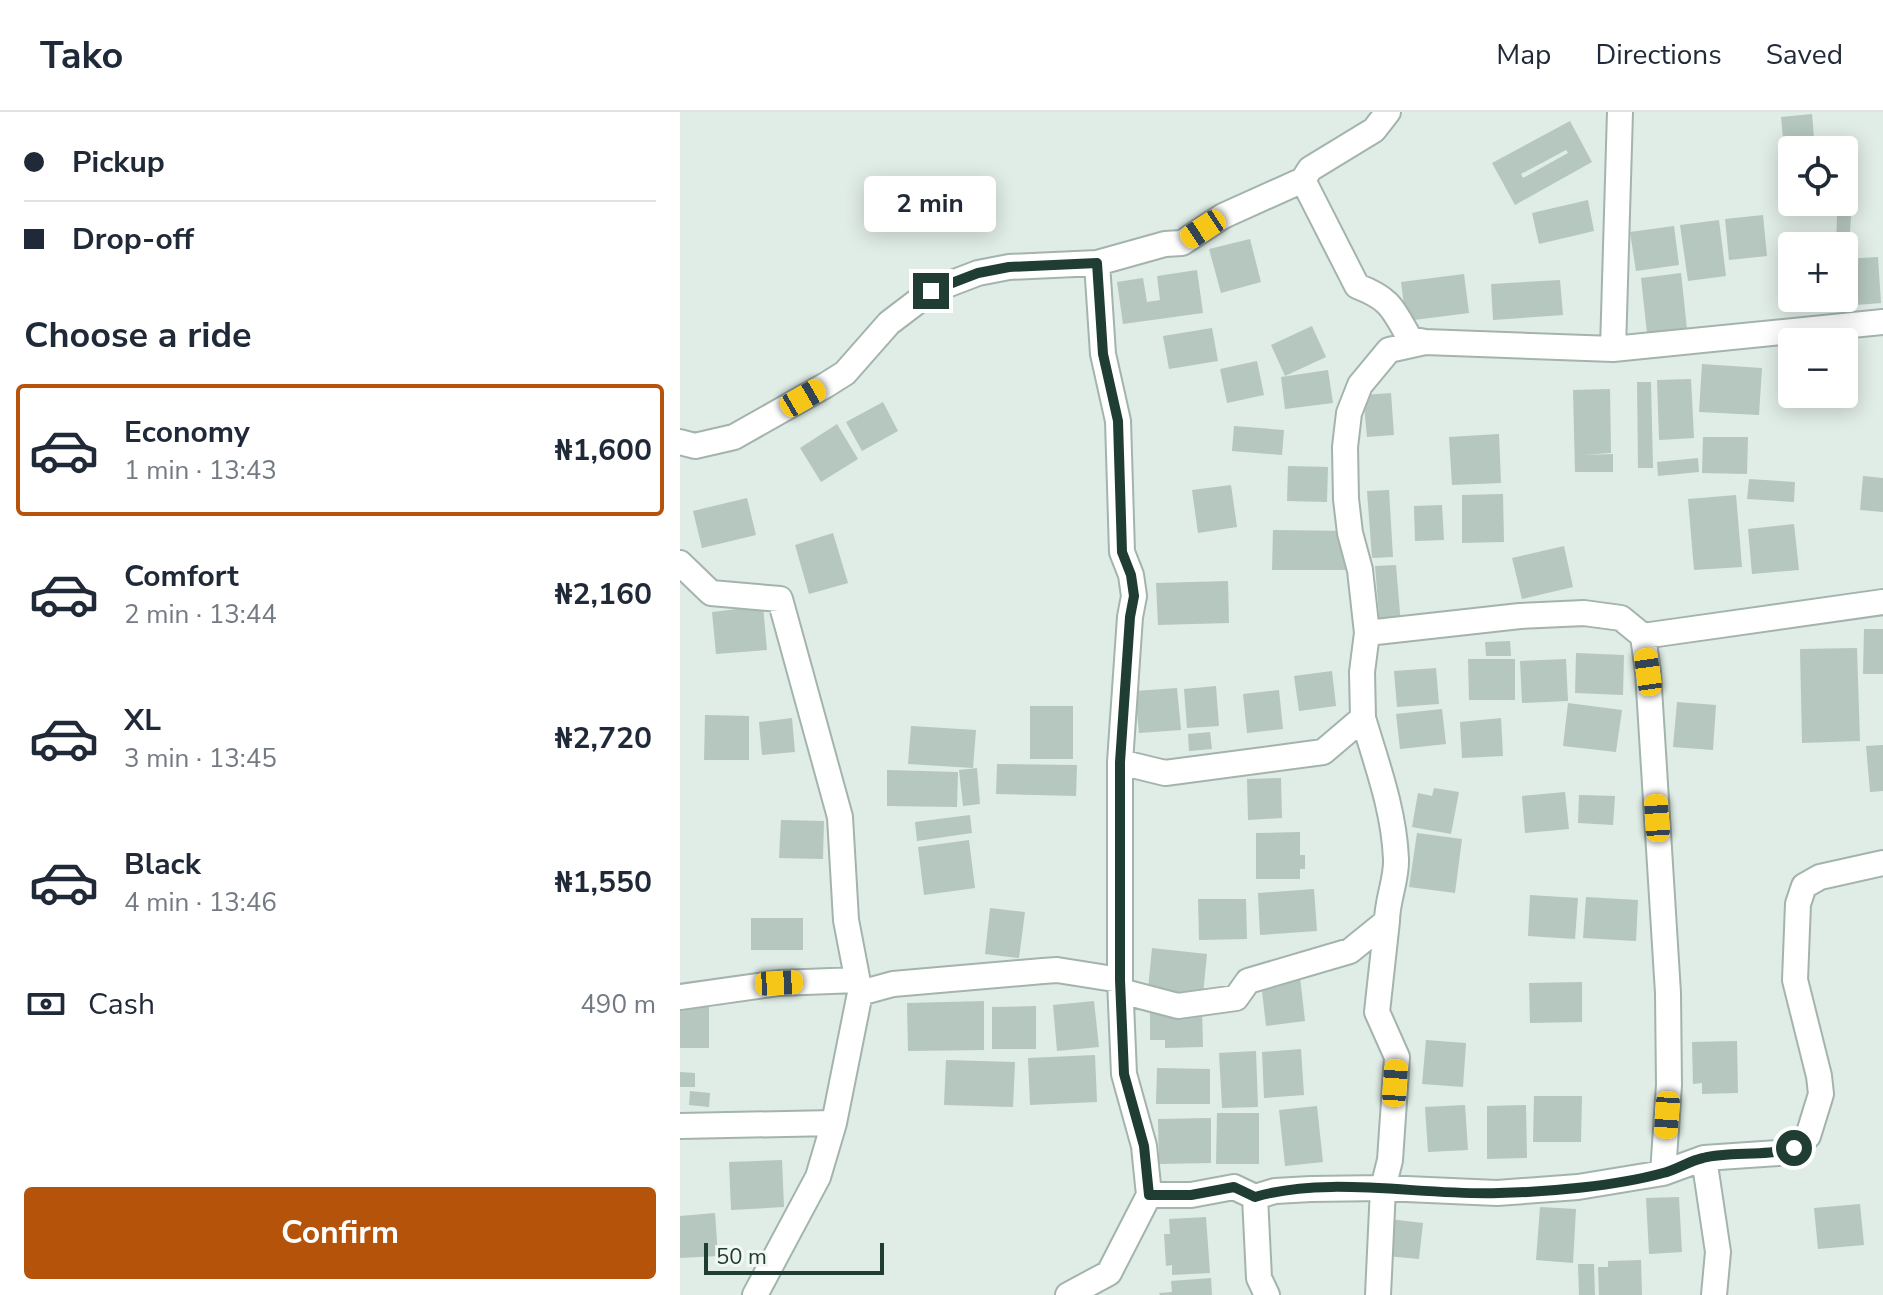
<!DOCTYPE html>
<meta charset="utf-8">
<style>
:root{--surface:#fff;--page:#f2f2f3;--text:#1f2937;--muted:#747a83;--line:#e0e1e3;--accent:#b45309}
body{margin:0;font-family:"Nunito Sans",sans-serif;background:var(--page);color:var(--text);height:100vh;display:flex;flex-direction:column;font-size:30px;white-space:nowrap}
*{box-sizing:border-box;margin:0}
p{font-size:26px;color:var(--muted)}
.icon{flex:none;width:44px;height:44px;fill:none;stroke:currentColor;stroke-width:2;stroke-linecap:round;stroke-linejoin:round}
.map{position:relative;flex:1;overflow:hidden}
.panel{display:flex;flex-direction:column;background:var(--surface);width:680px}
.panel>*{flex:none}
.top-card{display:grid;align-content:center;height:176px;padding:0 24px;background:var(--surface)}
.buttons{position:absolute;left:1098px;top:24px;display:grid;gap:16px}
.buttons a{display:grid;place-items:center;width:80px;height:80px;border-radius:8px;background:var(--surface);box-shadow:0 4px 20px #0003;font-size:40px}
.scale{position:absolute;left:24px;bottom:20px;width:180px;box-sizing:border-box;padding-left:8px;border:4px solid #203d34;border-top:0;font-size:22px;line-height:28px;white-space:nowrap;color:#203d34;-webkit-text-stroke:6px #f1f8f4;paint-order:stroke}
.end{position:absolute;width:36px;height:36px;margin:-18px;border:10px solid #203d34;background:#fff;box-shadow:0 0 0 4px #fff}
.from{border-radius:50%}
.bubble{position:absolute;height:56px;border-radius:8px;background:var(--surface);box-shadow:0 4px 20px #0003;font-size:26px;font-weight:700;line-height:56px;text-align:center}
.car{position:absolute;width:24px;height:48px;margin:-24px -12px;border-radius:10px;box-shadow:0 0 6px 2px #0007;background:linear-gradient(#f5c518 24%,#345 0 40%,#f5c518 0 76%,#345 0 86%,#f5c518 0)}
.top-card b{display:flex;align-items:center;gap:28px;height:76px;font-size:30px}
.top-card b+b{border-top:2px solid var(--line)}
.top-card i{width:20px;height:20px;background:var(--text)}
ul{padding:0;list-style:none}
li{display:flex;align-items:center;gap:24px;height:132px;margin:0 16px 12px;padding:0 8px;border:4px solid transparent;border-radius:8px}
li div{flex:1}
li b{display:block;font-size:30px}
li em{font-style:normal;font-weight:700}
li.current{border-color:var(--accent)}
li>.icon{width:72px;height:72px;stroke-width:1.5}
h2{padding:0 24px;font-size:36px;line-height:96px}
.pay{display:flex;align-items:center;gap:20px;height:88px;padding:0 24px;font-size:30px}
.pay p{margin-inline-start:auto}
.cta{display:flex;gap:16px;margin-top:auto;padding:16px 24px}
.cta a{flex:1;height:92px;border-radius:8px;background:var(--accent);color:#fff;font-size:32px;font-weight:700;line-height:92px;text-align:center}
header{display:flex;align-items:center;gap:48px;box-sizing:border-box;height:112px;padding:0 40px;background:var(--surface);border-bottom:2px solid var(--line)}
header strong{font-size:38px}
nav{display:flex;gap:44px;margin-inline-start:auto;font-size:28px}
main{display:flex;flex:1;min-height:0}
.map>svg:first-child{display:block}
.building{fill:#b5c7bf;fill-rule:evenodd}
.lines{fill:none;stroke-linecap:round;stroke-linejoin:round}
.minor-casing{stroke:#a3b4ad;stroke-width:28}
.minor{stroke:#fff;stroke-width:24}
.route{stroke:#203d34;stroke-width:10}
</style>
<header>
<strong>Tako</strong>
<nav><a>Map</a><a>Directions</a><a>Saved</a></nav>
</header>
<main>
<section class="panel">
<div class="top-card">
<b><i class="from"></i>Pickup</b>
<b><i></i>Drop-off</b>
</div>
<h2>Choose a ride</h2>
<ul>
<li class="current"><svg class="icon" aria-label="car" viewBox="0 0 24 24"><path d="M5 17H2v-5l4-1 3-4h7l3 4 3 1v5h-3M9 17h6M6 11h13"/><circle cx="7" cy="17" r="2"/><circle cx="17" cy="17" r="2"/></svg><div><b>Economy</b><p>1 min · 13:43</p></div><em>₦1,600</em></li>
<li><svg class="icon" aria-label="car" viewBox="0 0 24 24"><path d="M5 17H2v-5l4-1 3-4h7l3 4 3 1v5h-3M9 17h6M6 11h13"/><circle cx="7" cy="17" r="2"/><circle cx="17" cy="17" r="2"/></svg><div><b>Comfort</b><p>2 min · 13:44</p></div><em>₦2,160</em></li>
<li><svg class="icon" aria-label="car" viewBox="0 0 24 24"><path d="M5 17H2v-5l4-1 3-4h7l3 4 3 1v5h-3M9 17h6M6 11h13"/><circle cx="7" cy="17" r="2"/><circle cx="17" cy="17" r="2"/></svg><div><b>XL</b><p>3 min · 13:45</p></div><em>₦2,720</em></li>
<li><svg class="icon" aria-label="car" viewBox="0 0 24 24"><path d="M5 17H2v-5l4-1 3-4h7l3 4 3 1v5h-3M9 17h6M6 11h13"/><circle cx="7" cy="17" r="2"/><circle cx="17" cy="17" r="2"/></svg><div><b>Black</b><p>4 min · 13:46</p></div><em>₦1,550</em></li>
</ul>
<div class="pay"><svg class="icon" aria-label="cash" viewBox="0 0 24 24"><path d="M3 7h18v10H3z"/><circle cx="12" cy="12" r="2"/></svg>Cash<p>490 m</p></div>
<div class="cta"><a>Confirm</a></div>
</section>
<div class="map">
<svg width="1203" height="1183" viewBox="0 0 1203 1183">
<rect width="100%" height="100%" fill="#e0ece6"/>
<path class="building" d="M1132 2 1135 38H1112V58L1106 59 1101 5Z
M890 9 912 50 835 93 812 51ZM886 38 888 41 843 66 841 62Z
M908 88 914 119 859 132 852 101Z
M1083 103 1087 144 1049 148 1045 107Z
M1157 104H1171L1169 137 1156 134Z
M1039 108 1046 164 1008 169 1000 113Z
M994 114 999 153 956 159 950 120Z
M570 127 581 170 541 181 529 137Z
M1110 129H1122V134H1110Z
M1198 145 1201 191 1164 194V147Z
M517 158 523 201 443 212 437 170 463 166 467 190 480 188 477 164Z
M1001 161 1007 217 967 221 961 166Z
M784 162 789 201 726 209 721 170Z
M880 168 883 203 813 208 811 172Z
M632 214 646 245 605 264 591 233Z
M532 216 538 249 489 257 483 224Z
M577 249 584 283 547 291 540 257Z
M1022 252 1082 256 1079 303 1019 300Z
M648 258 653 291 605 297 601 265Z
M1011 267 1014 326 979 328 977 268Z
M957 270H971L973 356H958Z
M930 277 931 341 902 343 933 342V360H895L893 278Z
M711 281 714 323 687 325 683 283Z
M203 290 218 319 182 339 166 310Z
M157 312 178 347 141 370 120 336Z
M554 314 604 318 602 343 552 339Z
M819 322 821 371 772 373 769 325Z
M1023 325H1068L1067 362 1022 361Z
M1018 346 1019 360 978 364 977 350Z
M608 354 648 355 647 390 607 389Z
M1183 364 1203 366V400L1180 398Z
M1069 367 1115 370 1114 390 1067 387Z
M551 373 557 415 518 421 512 378Z
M709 378 713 445 692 446 687 379Z
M823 382 824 430 782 431V383Z
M1056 383 1062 455 1014 458 1008 387Z
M67 386 76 423 22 436 13 399Z
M762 393 764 428 735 429 734 394Z
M1114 412 1119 458 1072 462 1068 417Z
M593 418 670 419 669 458H592Z
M153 421 168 471 129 482 115 433Z
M884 434 893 475 842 487 832 446Z
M716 453 721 513 700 515 695 454Z
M548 469 549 511 478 513 476 471Z
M83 494 87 538 36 542 32 500Z
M1184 517H1203V562H1183Z
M830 529 831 544H806L805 530Z
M1177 536 1180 629 1122 631 1120 537Z
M896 541 944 543 943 583 895 581Z
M788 547H835V588H789Z
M886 547 888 589 842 591 840 549Z
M756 556 759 592 717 595 714 559Z
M652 559 656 594 619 599 614 564Z
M536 574 539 614 507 616 504 577Z
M497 576 501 618 459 621 455 579Z
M599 578 603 617 567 621 563 582Z
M997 590 1036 593 1033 638 993 635Z
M888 591 942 598 936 640 883 634Z
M350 594H393V647H350Z
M762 597 766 632 720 637 716 602Z
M25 603 69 604V648H24Z
M112 606 115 640 82 643 79 610Z
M821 606 823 644 782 646 780 610Z
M231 614 296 618 293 656 228 652Z
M530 620 532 637 509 639 508 622Z
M1203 633V679L1190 680 1186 634Z
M317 652 397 653 396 684 316 682Z
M297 656 300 692 283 694 279 658Z
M207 658 278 660 277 695 207 694Z
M601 666 602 706 568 708 567 667Z
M754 676 779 680 771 722 732 715 738 681 752 684Z
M885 680 889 717 845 721 842 684Z
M899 683 935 684 933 713 898 711Z
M290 703 292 721 237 729 235 710Z
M101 708 144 709 143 747 99 746Z
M620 720V743H625V757H620V767H576V721Z
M737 721 782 727 775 781 729 775Z
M289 728 295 776 244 783 238 735Z
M634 777 637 819 580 823 578 781Z
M850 783 898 786 895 827 848 824Z
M906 785 958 788 956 829 903 826Z
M518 787H566L567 827 519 828Z
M310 796 345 800 339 846 305 842Z
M71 806H123V838H71Z
M472 836 527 842 523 883 468 877Z
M620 865 625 909 586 914 581 870Z
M902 870V910L850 911 849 871Z
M304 889V938L228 939 227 891Z
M414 889 419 935 377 939 373 893Z
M0 891H29V936H0Z
M356 894V937H312V895Z
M522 895 523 935 485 936V928H470V896Z
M746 928 786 931 783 975 742 972Z
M1057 929 1058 981 1022 982V971L1013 972 1012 930Z
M621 937 624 983 584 986 582 940Z
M576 939 578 995 542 996 539 941Z
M415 943 417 990 350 993 348 946Z
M266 948 335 950 333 995 264 993Z
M477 956 530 957V992H476Z
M0 960 15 961V975H0Z
M10 979 30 981 29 995 9 993Z
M854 984H902L901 1030H853Z
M785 993 788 1038 748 1040 745 995Z
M846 993 847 1046 807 1047V994Z
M637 994 643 1050 605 1054 599 998Z
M537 1001H579V1052H536Z
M531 1006V1051L479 1052 478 1007Z
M102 1048 104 1095 51 1098 49 1050Z
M999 1085 1002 1140 969 1142 966 1086Z
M1180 1092 1184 1133 1138 1137 1134 1096Z
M860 1095 896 1097 893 1151 856 1148Z
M35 1101 38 1144 0 1146V1104Z
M526 1105 530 1161 492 1163V1153L486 1154 484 1122H490L489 1107Z
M709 1107 743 1111 739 1147 706 1144Z
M961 1148 962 1183H919L918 1155H928V1149Z
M898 1152H914L915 1183H899Z
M531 1166 532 1183H480L479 1181 492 1180 491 1169Z"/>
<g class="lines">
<g class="minor-casing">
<path id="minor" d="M623 68 630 57 694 18 708 0
M417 151 423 242 438 309 442 440 451 463 454 484 450 505 440 650
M933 237 940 0
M0 330 15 334 54 325 146 273 165 261 209 211 251 179 298 161 329 155 417 151 485 132 502 131 543 104 623 68 677 174C711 187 713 197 730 227L745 230
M0 451 31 481 100 487 160 705 166 808 180 881 154 1011 138 1065 75 1183
M687 521 840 504 904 501 941 506 963 524 968 560 988 881 989 973 983 1061
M963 524 1203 490
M441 879 498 894 556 886 568 869 670 839 707 809C707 788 717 767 716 747 714 698 697 653 683 606
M180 881 213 872 363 859 377 858 440 868
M0 885 99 871 177 868
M0 1014 154 1011
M1024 1046 1098 1041 1114 1036 1128 1024 1141 982 1139 964 1115 868 1118 792 1124 774 1140 765 1203 751
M469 1083 464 1034 444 962 440 868V650L485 661 643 640 683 606 682 560 687 521 680 458 670 421 666 387 665 335 669 301 680 273 709 238 745 230 933 237 1203 210
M575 1085 579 1166 587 1183
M388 1183 429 1161 469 1083H511L554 1075 575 1085 595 1079 631 1077 703 1076 817 1081 898 1075 983 1061 1024 1046 1038 1140 1034 1183
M698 1183 703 1076 710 1048 717 945 697 900 707 809"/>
</g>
<use href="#minor" class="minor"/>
</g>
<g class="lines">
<path class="route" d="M251 179 298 161 329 155 417 151 423 242 438 309 442 440 451 463 454 484 450 505 440 650V868L444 962 464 1034 469 1083H511L554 1075 575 1085C649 1063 742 1084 819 1081 868 1080 936 1074 983 1061 996 1058 1009 1049 1023 1046 1052 1039 1084 1045 1114 1036"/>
</g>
</svg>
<div class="buttons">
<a><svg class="icon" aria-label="locate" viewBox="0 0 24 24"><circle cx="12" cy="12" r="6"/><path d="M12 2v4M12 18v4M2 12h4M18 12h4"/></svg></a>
<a>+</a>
<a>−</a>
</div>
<div class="scale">50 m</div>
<i class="end from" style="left:1114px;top:1036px"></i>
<i class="end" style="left:251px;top:179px"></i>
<div class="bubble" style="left:184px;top:64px;width:132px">2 min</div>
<i class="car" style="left:523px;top:117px;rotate:237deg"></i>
<i class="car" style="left:123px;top:286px;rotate:60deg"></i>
<i class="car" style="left:968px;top:560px;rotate:352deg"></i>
<i class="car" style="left:977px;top:706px;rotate:356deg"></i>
<i class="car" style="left:99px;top:871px;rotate:87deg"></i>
<i class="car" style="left:715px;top:971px;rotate:4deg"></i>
<i class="car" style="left:987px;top:1003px;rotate:184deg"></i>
</div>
</main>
